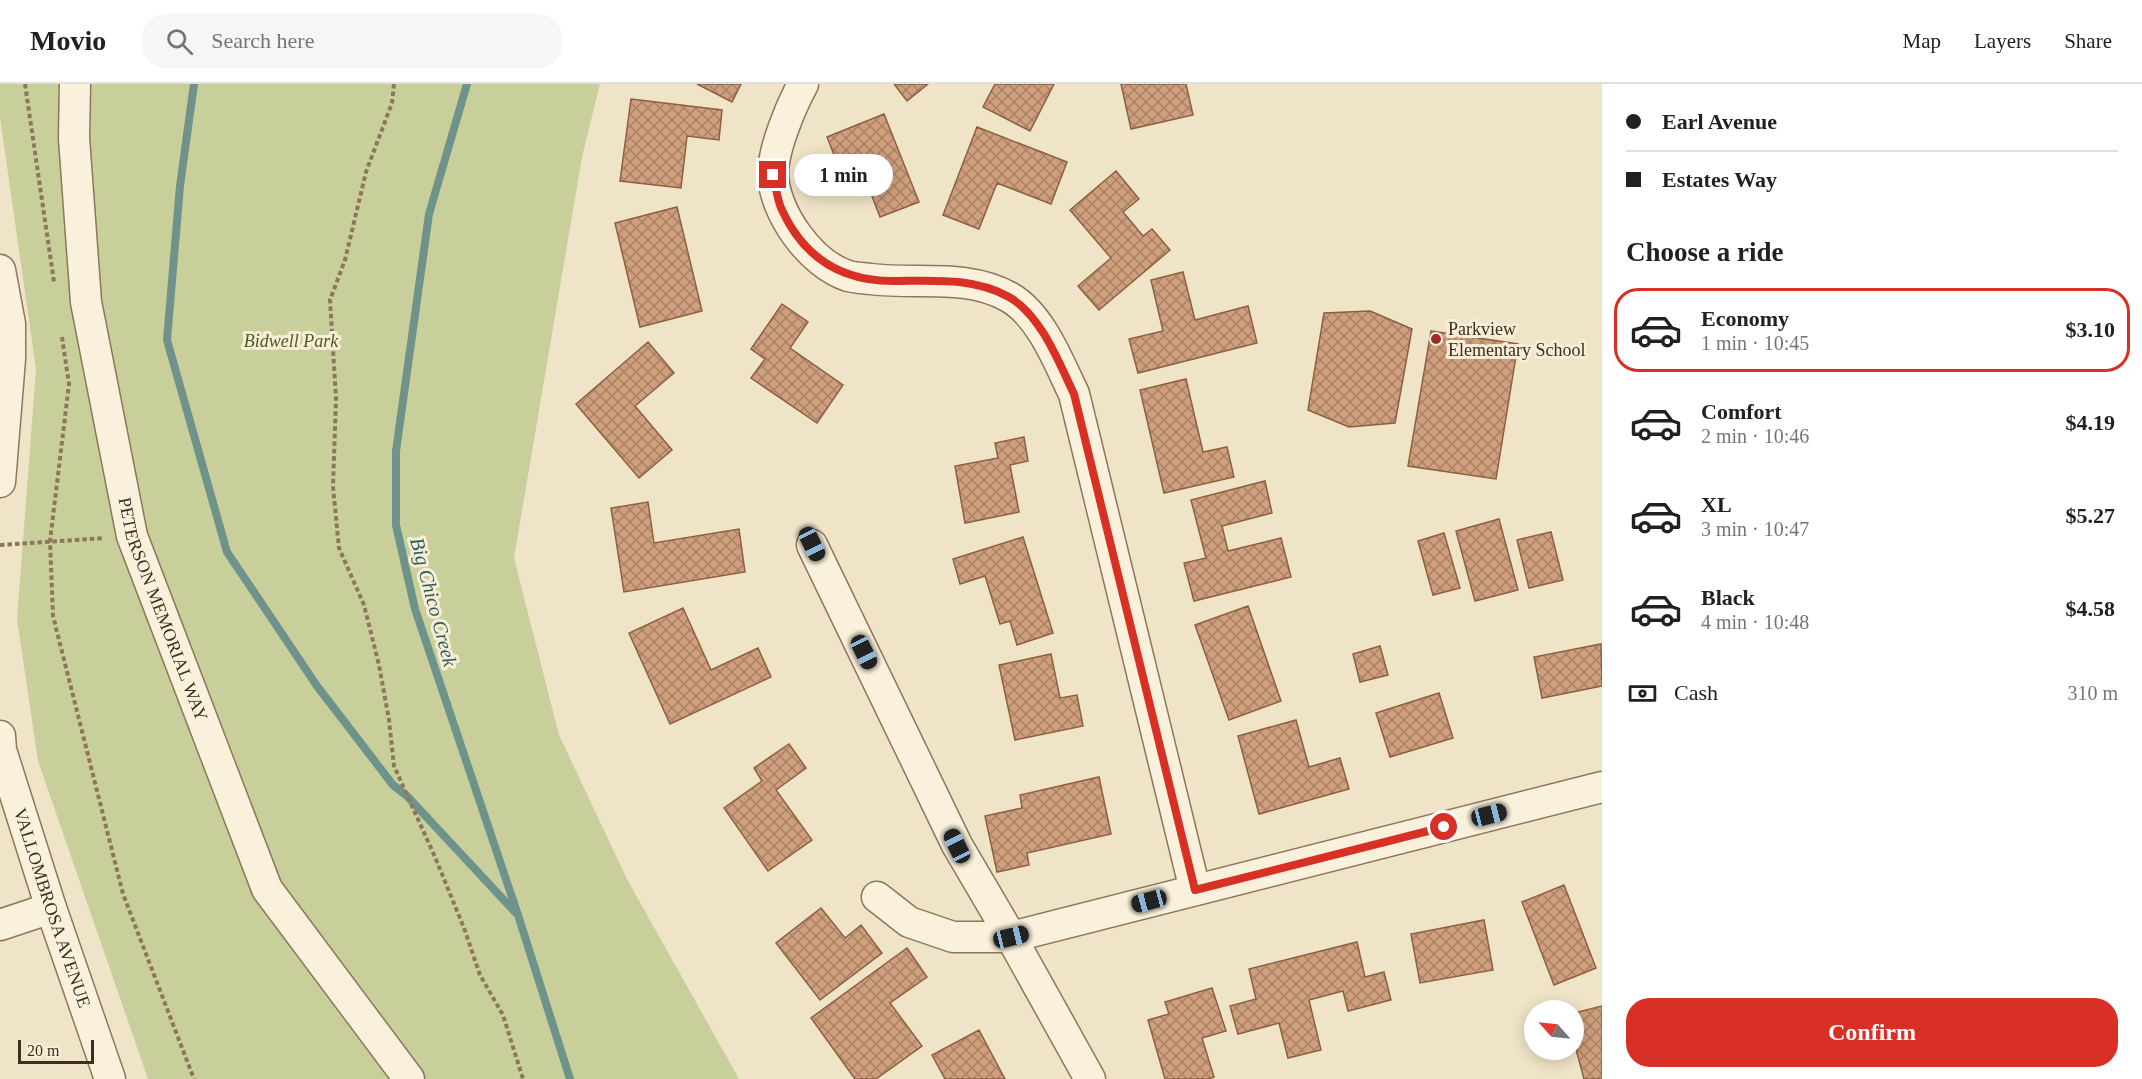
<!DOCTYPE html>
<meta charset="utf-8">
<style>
:root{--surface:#fff;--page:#f6f6f6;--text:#202124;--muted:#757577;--line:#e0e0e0;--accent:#d93025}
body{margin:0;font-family:Georgia,serif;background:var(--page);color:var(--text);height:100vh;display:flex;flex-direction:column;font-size:22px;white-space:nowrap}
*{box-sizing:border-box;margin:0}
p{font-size:20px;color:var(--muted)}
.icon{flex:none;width:33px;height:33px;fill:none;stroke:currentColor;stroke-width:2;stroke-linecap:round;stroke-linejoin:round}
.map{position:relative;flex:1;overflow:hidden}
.details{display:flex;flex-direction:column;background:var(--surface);width:540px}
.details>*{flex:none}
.banner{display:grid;align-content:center;height:132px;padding:0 24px;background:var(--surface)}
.needle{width:39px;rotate:297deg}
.buttons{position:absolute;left:1524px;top:916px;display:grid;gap:12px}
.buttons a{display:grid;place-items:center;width:60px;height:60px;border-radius:50%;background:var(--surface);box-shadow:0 3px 15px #0003;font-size:30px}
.scale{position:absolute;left:18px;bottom:15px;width:76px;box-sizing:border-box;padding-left:6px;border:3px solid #3d2e20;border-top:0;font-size:16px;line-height:21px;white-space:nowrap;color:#3d2e20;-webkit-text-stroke:4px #f7eed8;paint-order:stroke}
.end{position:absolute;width:27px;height:27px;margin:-14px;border:8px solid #d93025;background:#fff;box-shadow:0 0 0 3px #fff}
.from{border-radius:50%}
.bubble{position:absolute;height:42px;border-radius:21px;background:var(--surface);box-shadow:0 3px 15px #0003;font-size:20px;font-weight:700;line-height:42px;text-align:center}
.car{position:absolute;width:18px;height:36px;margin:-18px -9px;border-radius:8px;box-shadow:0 0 4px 2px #0007;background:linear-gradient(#222 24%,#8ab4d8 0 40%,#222 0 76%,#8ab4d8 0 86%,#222 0)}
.banner b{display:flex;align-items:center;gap:21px;height:57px;font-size:22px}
.banner b+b{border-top:2px solid var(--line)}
.banner i{width:15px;height:15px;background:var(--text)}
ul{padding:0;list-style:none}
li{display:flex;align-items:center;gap:18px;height:84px;margin:0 12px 9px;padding:0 12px;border:3px solid transparent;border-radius:24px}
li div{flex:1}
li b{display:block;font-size:22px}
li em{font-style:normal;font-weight:700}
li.on{border-color:var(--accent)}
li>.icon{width:54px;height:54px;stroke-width:1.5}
h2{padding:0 24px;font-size:27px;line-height:72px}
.pay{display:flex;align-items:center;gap:15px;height:66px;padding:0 24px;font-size:22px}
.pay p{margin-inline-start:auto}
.action{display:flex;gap:12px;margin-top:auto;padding:12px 24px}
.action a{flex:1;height:69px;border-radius:24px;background:var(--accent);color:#fff;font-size:24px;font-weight:700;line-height:69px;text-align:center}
header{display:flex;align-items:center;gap:36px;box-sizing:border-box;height:84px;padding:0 30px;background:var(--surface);border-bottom:2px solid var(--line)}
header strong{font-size:28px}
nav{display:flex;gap:33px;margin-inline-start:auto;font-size:21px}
.search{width:420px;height:54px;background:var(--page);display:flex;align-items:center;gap:15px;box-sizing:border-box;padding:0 21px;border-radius:24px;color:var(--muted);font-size:22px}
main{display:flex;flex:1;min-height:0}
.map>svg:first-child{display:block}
.green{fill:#c9cf9b}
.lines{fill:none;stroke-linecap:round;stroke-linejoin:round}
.stream{stroke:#6f938a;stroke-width:8}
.building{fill:url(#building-cross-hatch);stroke:#8d5f41;stroke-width:1.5}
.minor-casing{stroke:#8d765c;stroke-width:33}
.path{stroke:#8d765c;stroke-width:4;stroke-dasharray:4.5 3;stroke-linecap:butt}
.minor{stroke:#faf1dc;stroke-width:30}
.route{stroke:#d93025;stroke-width:8}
.poi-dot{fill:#9e2a2b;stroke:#f7eed8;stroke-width:2}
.labels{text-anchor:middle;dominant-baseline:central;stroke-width:6;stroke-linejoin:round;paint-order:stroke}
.poi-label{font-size:18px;fill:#3d2e20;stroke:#f7eed8;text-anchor:start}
.park-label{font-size:18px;font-style:italic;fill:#4d5a26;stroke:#f7eed8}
.street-label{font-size:18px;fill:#3d2e20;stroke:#f7eed8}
.water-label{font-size:20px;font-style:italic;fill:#2f5d5a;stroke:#f7eed8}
</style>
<header>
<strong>Movio</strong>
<div class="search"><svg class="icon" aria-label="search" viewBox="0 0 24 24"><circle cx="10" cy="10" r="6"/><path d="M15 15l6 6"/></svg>Search here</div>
<nav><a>Map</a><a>Layers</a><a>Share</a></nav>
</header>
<main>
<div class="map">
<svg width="1602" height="995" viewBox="0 0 1602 995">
<defs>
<pattern id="building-cross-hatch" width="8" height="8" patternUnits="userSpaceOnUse" patternTransform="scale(1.5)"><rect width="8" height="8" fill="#cf9f7d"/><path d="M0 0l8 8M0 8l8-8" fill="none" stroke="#a98266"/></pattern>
</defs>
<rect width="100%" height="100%" fill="#f0e4c8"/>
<path class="green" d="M0 0H600L582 73 514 474 559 651 627 795 739 995H148L38 677 17 535 36 285 0 33Z"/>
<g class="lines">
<path class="stream" d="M194 0 180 102 167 256 227 468 317 602 393 701 407 712 515 828
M467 0 429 130 396 367V441L415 525 518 831 570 995"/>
</g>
<path class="building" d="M697 0H741L732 18Z
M894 0H928L907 17Z
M995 0H1054L1030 47 983 23Z
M1121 0H1186L1193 31 1131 45Z
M631 15 722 26 719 56 687 52 681 104 620 97Z
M884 30 919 118 880 133 857 73 838 81 827 53Z
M977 43 1067 78 1051 120 997 99 979 145 943 131Z
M1116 87 1139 115 1123 128 1143 152 1152 145 1170 166 1099 226 1078 202 1111 174 1070 126Z
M677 123 702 227 640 243 615 139Z
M1183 188 1195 236 1248 222 1257 259 1138 289 1129 255 1163 247 1151 196Z
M782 220 808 238 790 264 843 301 817 339 751 294 765 275 751 265Z
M1370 227 1412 245 1395 339 1349 343 1308 326 1324 229Z
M1431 247 1518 260 1496 395 1408 382Z
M648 258 674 289 635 322 672 366 639 394 576 320Z
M1186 295 1203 368 1227 363 1234 393 1164 409 1140 306Z
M1024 353 1028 377 1010 381 1019 428 965 439 955 382 998 374 995 359Z
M1265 397 1272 429 1222 442 1228 467 1281 454 1291 493 1194 517 1184 479 1206 474 1191 416Z
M648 418 654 459 739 445 745 488 624 508 611 424Z
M1499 435 1518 506 1475 517 1456 447Z
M1551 448 1563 496 1529 504 1517 456Z
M1444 449 1460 504 1433 511 1418 457Z
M1023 453 1053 549 1017 561 1010 537 1000 540 985 492 960 500 953 475Z
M1248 522 1281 617 1229 636 1195 541Z
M683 524 711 586 758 564 771 593 670 640 629 549Z
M1601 560 1602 602 1542 614 1534 573Z
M1380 562 1388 591 1360 598 1353 570Z
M1051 570 1060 614 1077 611 1083 642 1015 656 999 581Z
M1439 609 1453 654 1390 673 1376 629Z
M1296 636 1309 683 1340 674 1349 705 1259 730 1238 652Z
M789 660 806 684 776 706 812 756 768 787 724 724 762 697 754 684Z
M1099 693 1111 750 1027 769 1029 781 997 788 985 732 1022 724 1020 711Z
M1564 801 1596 884 1554 901 1522 818Z
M821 824 845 854 861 841 882 869 820 916 776 859Z
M1484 836 1493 886 1420 899 1411 850Z
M1357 858 1365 893 1384 888 1391 916 1348 927 1343 907 1309 916 1321 966 1288 974 1279 939 1238 950 1230 922 1256 915 1249 885Z
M907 864 927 893 890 919 922 962 876 995H855L811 934Z
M1212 904 1226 947 1202 954 1214 993 1208 995H1165L1148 936 1169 930 1165 918Z
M1602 922V995H1584L1574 958V929Z
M979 946 1005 995H945L932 971Z"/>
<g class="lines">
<g class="minor-casing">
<g id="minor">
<path id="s1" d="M75 0 74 54 86 218 132 452 267 805 409 995"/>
<path d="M803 0C791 22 773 65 773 90 774 129 811 180 848 192 855 194 863 194 871 195 917 201 966 189 1009 213 1041 231 1059 279 1074 310L1195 806"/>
<path d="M0 186 10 240V275L0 398"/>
<path d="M812 461 957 761 1011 853 1090 995"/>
<path id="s2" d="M0 652 1 666 51 824 110 995"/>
<path d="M877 813 909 838 953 853H1011L1602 703"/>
<path d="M0 841 51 824"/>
</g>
</g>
<path class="path" d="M25 0 54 198
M394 0 392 19 366 88 345 176 330 216 336 314 333 403 339 464 364 521 379 581 389 636 394 682 435 773 464 844 480 891 503 931 523 995
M62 253 69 300 50 457 53 532 123 810 194 995
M0 461 104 454"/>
<use href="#minor" class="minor"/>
</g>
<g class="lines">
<path class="route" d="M773 91C776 102 777 116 782 126 804 174 841 197 893 197 933 197 973 193 1009 213 1041 231 1059 279 1074 310L1195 806 1444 743"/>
</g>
<circle class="poi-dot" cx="1436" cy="255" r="6"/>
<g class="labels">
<g class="poi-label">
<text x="1448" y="245">Parkview<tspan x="1448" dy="21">Elementary School</tspan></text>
</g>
<g class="park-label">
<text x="291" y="257">Bidwell Park</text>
</g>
<g class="street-label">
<text stroke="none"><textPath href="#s1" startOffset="536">PETERSON MEMORIAL WAY</textPath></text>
<text stroke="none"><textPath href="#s2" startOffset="180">VALLOMBROSA AVENUE</textPath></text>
</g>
<g class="water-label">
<text transform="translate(434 518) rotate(75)">Big Chico Creek</text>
</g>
</g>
</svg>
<div class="buttons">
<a><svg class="needle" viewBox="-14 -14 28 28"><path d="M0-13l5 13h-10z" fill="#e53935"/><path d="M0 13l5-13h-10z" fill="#757577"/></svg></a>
</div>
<div class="scale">20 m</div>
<i class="end from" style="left:1444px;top:743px"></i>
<i class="end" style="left:773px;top:91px"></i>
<div class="bubble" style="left:794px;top:70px;width:99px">1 min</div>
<i class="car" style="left:812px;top:460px;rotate:154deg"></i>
<i class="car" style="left:864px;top:568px;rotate:154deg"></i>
<i class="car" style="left:1489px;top:731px;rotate:76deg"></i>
<i class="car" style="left:957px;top:762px;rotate:334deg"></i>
<i class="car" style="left:1149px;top:817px;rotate:255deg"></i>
<i class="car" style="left:1011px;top:853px;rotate:76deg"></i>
</div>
<section class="details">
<div class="banner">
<b><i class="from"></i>Earl Avenue</b>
<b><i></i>Estates Way</b>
</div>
<h2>Choose a ride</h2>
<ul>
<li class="on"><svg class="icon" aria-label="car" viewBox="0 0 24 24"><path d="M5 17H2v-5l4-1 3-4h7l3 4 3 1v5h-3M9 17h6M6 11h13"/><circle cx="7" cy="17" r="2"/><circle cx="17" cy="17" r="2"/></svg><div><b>Economy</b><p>1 min · 10:45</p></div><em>$3.10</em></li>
<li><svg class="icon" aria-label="car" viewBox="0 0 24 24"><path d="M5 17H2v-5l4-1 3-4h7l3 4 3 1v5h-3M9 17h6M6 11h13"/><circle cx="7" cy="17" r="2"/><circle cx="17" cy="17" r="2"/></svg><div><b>Comfort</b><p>2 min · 10:46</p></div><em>$4.19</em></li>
<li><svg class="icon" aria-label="car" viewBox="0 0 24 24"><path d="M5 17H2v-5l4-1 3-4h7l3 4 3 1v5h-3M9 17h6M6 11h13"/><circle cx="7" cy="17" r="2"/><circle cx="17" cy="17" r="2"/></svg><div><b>XL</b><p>3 min · 10:47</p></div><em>$5.27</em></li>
<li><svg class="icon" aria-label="car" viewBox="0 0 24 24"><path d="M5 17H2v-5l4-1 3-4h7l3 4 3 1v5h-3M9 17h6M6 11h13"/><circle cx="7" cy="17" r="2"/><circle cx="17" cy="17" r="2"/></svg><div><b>Black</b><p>4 min · 10:48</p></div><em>$4.58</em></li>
</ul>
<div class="pay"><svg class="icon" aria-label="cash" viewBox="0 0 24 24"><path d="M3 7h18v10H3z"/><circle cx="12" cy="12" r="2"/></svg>Cash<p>310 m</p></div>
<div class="action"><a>Confirm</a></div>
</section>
</main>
